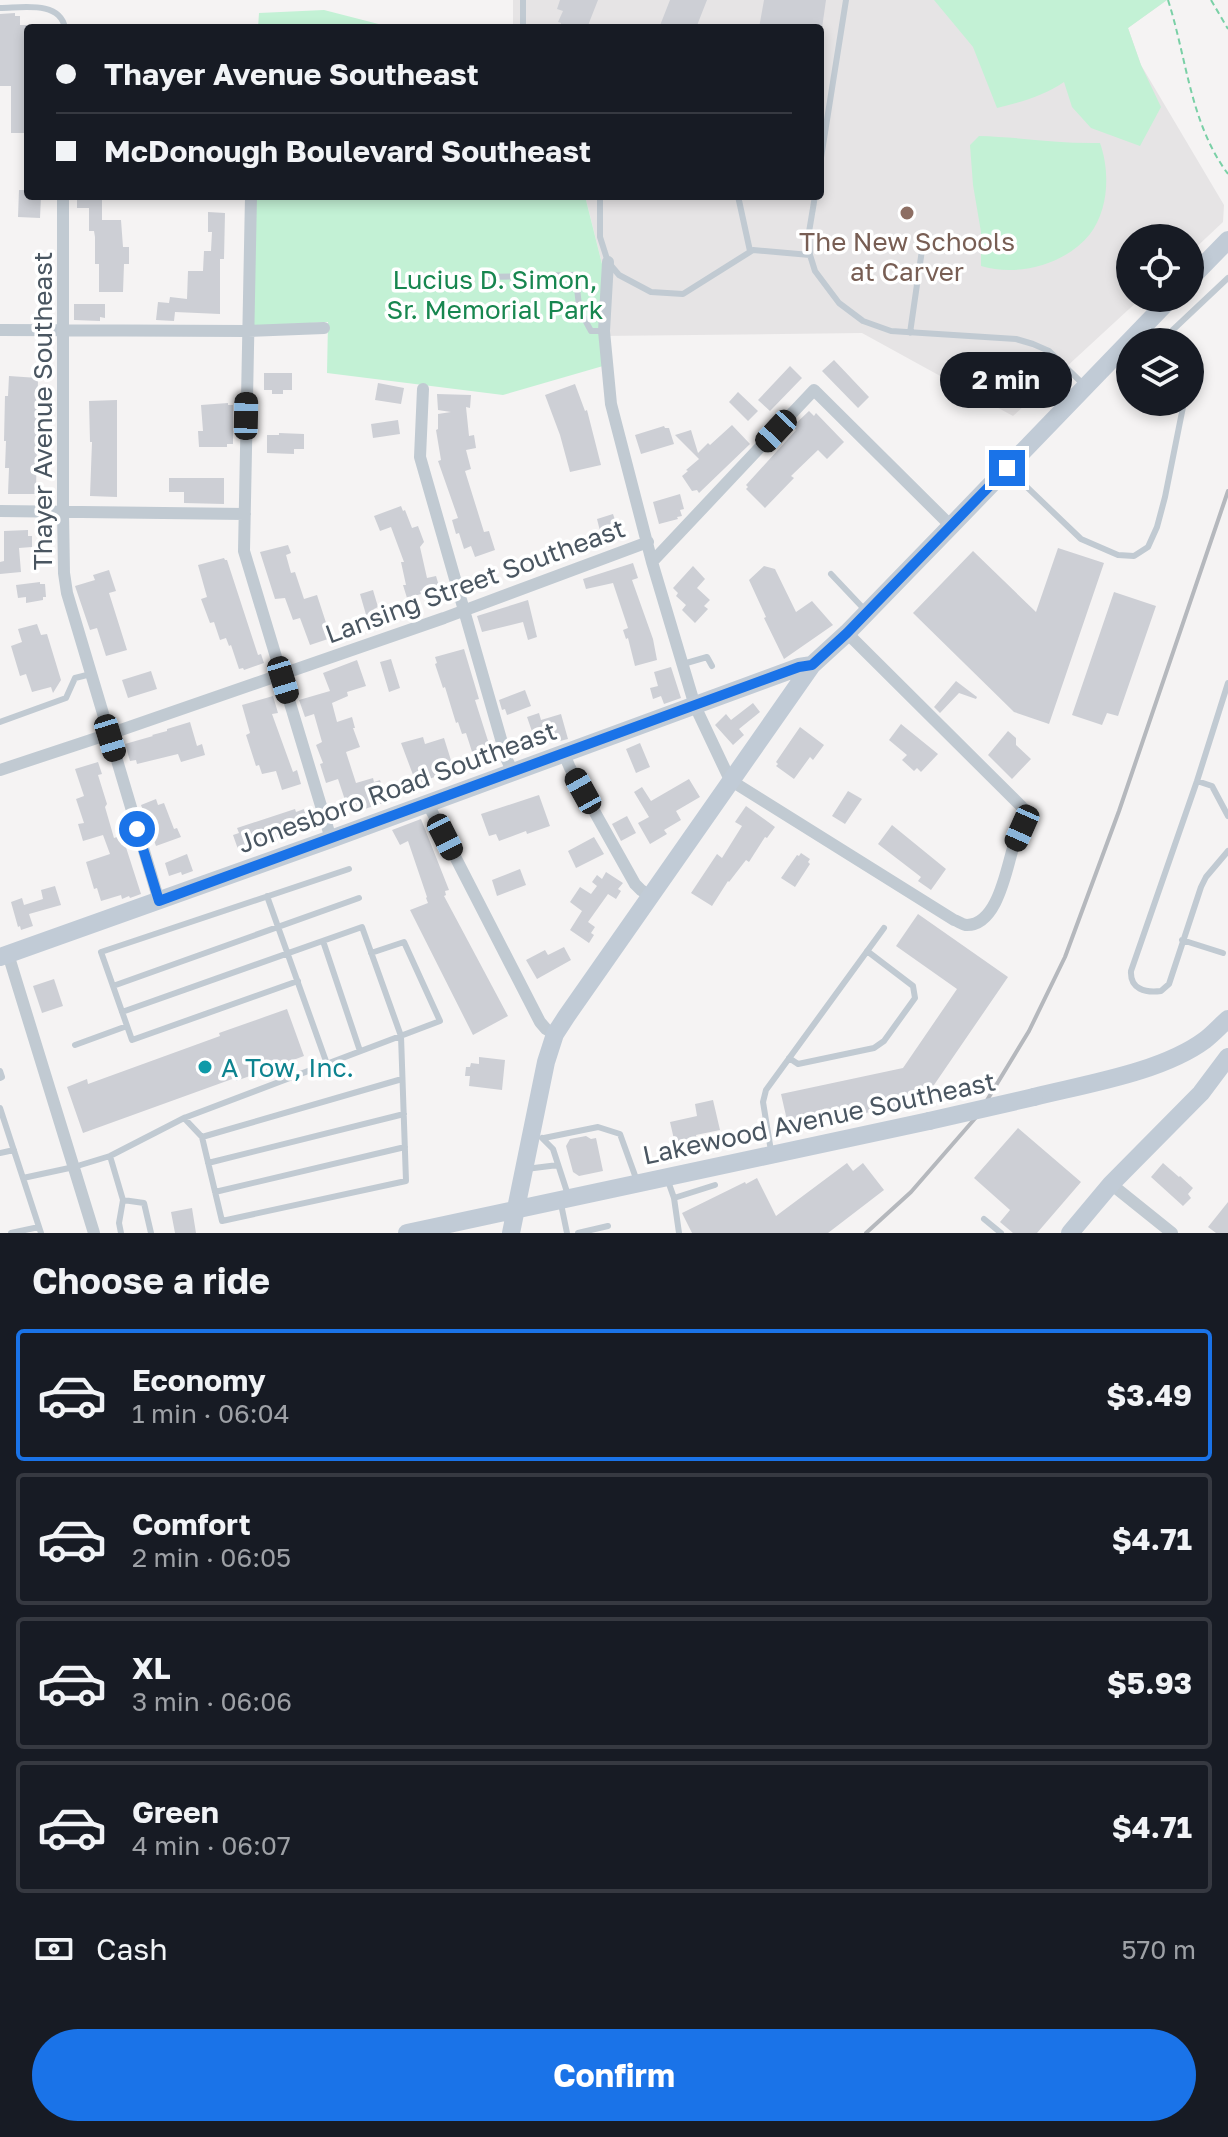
<!DOCTYPE html>
<meta charset="utf-8">
<style>
:root{--surface:#171b24;--page:#242831;--text:#f1f3f6;--muted:#9ea1a6;--line:#363941;--accent:#1a73e8}
body{margin:0;font-family:"Golos Text",sans-serif;background:var(--page);color:var(--text);height:100vh;display:flex;flex-direction:column;font-size:30px;white-space:nowrap}
*{box-sizing:border-box;margin:0}
p{font-size:26px;color:var(--muted)}
.icon{flex:none;width:44px;height:44px;fill:none;stroke:currentColor;stroke-width:2;stroke-linecap:round;stroke-linejoin:round}
.map{position:relative;height:1233px;overflow:hidden}
.panel{display:flex;flex-direction:column;background:var(--surface);flex:1}
.panel>*{flex:none}
.banner{position:absolute;left:24px;top:24px;width:800px;height:176px;border-radius:8px;box-shadow:0 4px 12px #0003;display:grid;align-content:center;height:176px;padding:0 32px;background:var(--surface)}
.tools{position:absolute;left:1116px;top:224px;display:grid;gap:16px}
.tools a{display:grid;place-items:center;width:88px;height:88px;border-radius:50%;background:var(--surface);box-shadow:0 4px 12px #0003;font-size:40px}
.end{position:absolute;width:36px;height:36px;margin:-18px;border:10px solid #1a73e8;background:#fff;box-shadow:0 0 0 4px #fff}
.from{border-radius:50%}
.bubble{position:absolute;height:56px;border-radius:28px;background:var(--surface);box-shadow:0 4px 12px #0003;font-size:26px;font-weight:700;line-height:56px;text-align:center}
.car{position:absolute;width:24px;height:48px;margin:-24px -12px;border-radius:10px;box-shadow:0 0 6px 2px #0007;background:linear-gradient(#222 24%,#8ab4d8 0 40%,#222 0 76%,#8ab4d8 0 86%,#222 0)}
.banner b{display:flex;align-items:center;gap:28px;height:76px;font-size:30px}
.banner b+b{border-top:2px solid var(--line)}
.banner i{width:20px;height:20px;background:var(--text)}
ul{padding:0;list-style:none}
li{display:flex;align-items:center;gap:24px;height:132px;margin:0 16px 12px;padding:0 16px;border:4px solid var(--line);border-radius:8px}
li div{flex:1}
li b{display:block;font-size:30px}
li em{font-style:normal;font-weight:700}
li.on{border-color:var(--accent)}
li>.icon{width:72px;height:72px;stroke-width:1.5}
h2{padding:0 32px;font-size:36px;line-height:96px}
.pay{display:flex;align-items:center;gap:20px;height:88px;padding:0 32px;font-size:30px}
.pay p{margin-inline-start:auto}
.primary-button{display:flex;gap:16px;margin-top:auto;padding:16px 32px}
.primary-button a{flex:1;height:92px;border-radius:48px;background:var(--accent);color:#fff;font-size:32px;font-weight:700;line-height:92px;text-align:center}
.map>svg:first-child{display:block}
.education{fill:#e6e4e5}
.green{fill:#c3f1d5}
.building{fill:#cdcfd5}
.lines{fill:none;stroke-linecap:round;stroke-linejoin:round}
.path{stroke:#7ad0a6;stroke-width:2;stroke-dasharray:6 4;stroke-linecap:butt}
.lane{stroke:#c1cad2;stroke-width:6}
.street{stroke:#c1cad2;stroke-width:12}
.secondary{stroke:#c1cbd6;stroke-width:18}
.rail{stroke:#b5b8bd;stroke-width:4}
.secondary-bridge{stroke:#c1cbd6;stroke-width:18}
.route{stroke:#1a73e8;stroke-width:10}
.education-dot{fill:#8d6e63;stroke:#fff;stroke-width:3}
.culture-dot{fill:#0f9aa8;stroke:#fff;stroke-width:3}
.labels{text-anchor:middle;dominant-baseline:central;stroke-width:7;stroke-linejoin:round;paint-order:stroke}
.education-label{font-size:26px;fill:#785e54;stroke:#fff}
.park-label{font-size:26px;fill:#17864f;stroke:#fff}
.street-label{font-size:26px;fill:#4a5661;stroke:#fff}
.culture-label{font-size:26px;fill:#0d838f;stroke:#fff;text-anchor:start}
</style>
<div class="map">
<svg width="1228" height="1233" viewBox="0 0 1228 1233">
<rect width="100%" height="100%" fill="#f5f3f3"/>
<path class="education" d="M513 0H1167L1128 28 1141 65 1224 205 1223 222 1190 253V238H1130V298H1141L1013 416 862 333 601 336 602 264 585 196H820V28H513Z"/>
<path class="green" d="M934 0H1167L1128 28 1141 65 1161 107 1140 146 1091 128 1072 107 1064 82C1043 96 1022 102 997 108L973 47Z
M324 10 394 28H258L259 13Z
M979 136C1020 137 1059 144 1100 143 1110 171 1109 209 1090 234 1065 265 1018 277 981 266V232L973 185 970 145Z
M255 196H585L602 264 601 336 603 366 503 395 327 373 328 322 252 326Z"/>
<path class="building" d="M560 0H598L587 28H561V23L558 22 563 11 557 9Z
M670 0H707L696 28H659Z
M764 0H826L822 28H759Z
M15 13V16H20V25H28V133H11V86H0V14Z
M19 190H28V196H41L40 218 18 217Z
M77 196 102 197V220H121L123 247H129V264H124L123 292H99V264H95V237L94 231H89V208H77Z
M208 212 225 213 224 259H220V314L175 312 174 321 156 320 158 302 169 303 170 297 187 299 188 271H203L204 251H211L212 232H208Z
M74 304H105V318L100 317V321L74 320Z
M834 360 869 397 858 408 822 371Z
M790 366 802 378 770 411 758 400Z
M264 373H292V390H283V394H272V390H264Z
M9 376 38 378 36 494H8L9 468H5L6 441H4L5 396H8Z
M378 383 404 388 401 404 375 400Z
M575 384 585 411 587 410 601 465 570 472 560 435 545 395Z
M738 392 758 411 748 421 729 402Z
M437 394 471 395 470 408 466 407 469 436 474 435 476 448 466 450 471 469 465 471 484 532 489 531 495 550 475 557 471 546 464 549 459 533 456 534 452 520 458 518 438 461 441 460 436 430 438 429V414L451 412 438 410Z
M117 400V497L90 496 92 442H90L89 401Z
M228 403V405H233V444H227V447H199L198 431H203L201 405Z
M809 411 814 416 816 413 844 442 827 459 818 450 791 476 794 478 765 508 746 489 748 487 746 485 796 430 793 426Z
M398 420 400 434 373 438 371 424Z
M732 425 750 444 699 493 697 490 692 491 682 476 688 471 686 470 699 459 675 435 691 430 698 453 708 443 710 445Z
M664 426 665 428H669L674 444 641 454 635 435Z
M279 433 304 434V449H294V454L267 453V435H279Z
M169 478H224V504L184 503V492H169Z
M680 494 684 509 680 510 682 516 677 517 678 519 659 524 653 502Z
M401 506 403 511 405 510 412 528 418 526 424 542 420 547 427 578 436 576 439 586 420 591 421 594 407 598 403 585H406L401 562H404L391 527 380 531 374 516Z
M613 514 620 535 609 538 608 533 601 535 597 519Z
M28 530V536H32V547L19 548 21 572 0 574V562L4 561V531Z
M288 545 291 553 286 555 291 573 295 572 304 599 317 595 331 638 310 645 300 618 293 620 285 598 275 599 260 552Z
M1058 548 1104 563 1049 724 1014 712 913 613 973 551 1036 612Z
M224 558 225 560H227L255 646 258 655 261 654 264 663 244 670 243 668 239 669 231 645 229 646 226 638 220 640 214 622 210 623 201 599 207 597 198 565Z
M633 563 638 578 632 580 653 639 657 660 635 666 628 638 626 639 623 630 628 628 613 583 586 589 583 579Z
M693 566 705 579 697 588 710 600 704 606 708 609 695 623 682 610 686 605 676 596 678 593 673 588Z
M764 566 775 569 796 612 812 601 833 625 784 659 764 618 766 617 749 580Z
M109 570 116 591 109 593 127 650 106 656 97 628 90 630 75 586 95 580 93 575Z
M40 582V584H45L46 597H43V600L26 603V597L18 598 16 585Z
M373 590 378 607 374 609 378 623 369 625 360 594Z
M1114 592 1156 606 1118 716 1107 713 1102 725 1072 715Z
M528 600 537 637 528 640 523 622 482 632 477 616Z
M37 624 41 635 47 634 61 680 53 693 51 687 32 692 26 674 20 676 11 646 22 642 18 629Z
M464 649 479 699 475 700 489 744 487 745 490 753 474 758 466 733 462 734 458 722 456 723 445 687 443 688 435 664 437 663 435 657Z
M391 659 400 688 389 692 380 662Z
M357 660 366 686 347 692 348 696 332 703 337 722 352 717 355 728H353L360 747 346 752 356 783 373 778 374 782 380 780 387 802 358 811 356 804 347 806 338 779 326 783 320 764 323 763 316 745 322 742 314 714 305 717 299 700 330 691 323 673Z
M671 667 681 698 664 704 661 696 653 699 650 688 658 686 654 672Z
M151 671 157 689 128 698 122 680Z
M956 681 977 697 976 699 959 693 940 713 934 707Z
M525 690 531 706 507 715 505 709 502 710 499 700Z
M273 696 278 713 272 714 293 772 297 770 301 784 282 790 276 771 262 774 259 765 256 766 246 735 250 733 242 705Z
M753 703 760 712 739 729 744 735 733 745 715 725 726 714 731 720Z
M539 713 541 720 561 714 568 739 552 743 551 738 536 743 527 717Z
M190 722 197 746 202 744 205 755 181 762 178 754 137 764 136 760 130 761 125 744 153 736 152 735 167 731V729Z
M901 724 938 754 921 772 917 768 914 771 902 760 907 755 889 740Z
M800 727 824 745 813 760 810 757 794 779 776 766 778 764 776 762Z
M1008 731 1016 738V745L1031 759 1012 779 988 755Z
M423 737 425 744 444 738 454 770 429 779 431 783 418 788 401 743Z
M640 743 650 767 636 773 626 749Z
M98 762 102 774 98 775 107 804 105 807 114 838 122 835 141 894 130 898 129 896 122 899 121 895 101 901 97 888 94 889 86 862 110 854 103 835 83 841 78 824 84 823 76 799 84 796 75 769Z
M689 779 700 797 676 811 681 820 664 830 667 834 650 844 638 823 649 817 634 792 642 787 651 801Z
M848 791 862 799 845 824 832 816Z
M539 795 550 826 527 834 526 831 499 841 496 834 489 836 481 814Z
M156 799 158 805 164 803 174 829 177 828 181 837 156 846 141 805Z
M746 806 775 827 767 838 765 837 749 862 746 860 729 882 728 881 712 906 691 893 717 854 722 858 742 826 735 822Z
M295 809 296 812 304 809 311 830 239 852 233 835 239 833 237 828Z
M627 816 636 833 621 841 612 824Z
M421 819 449 890 445 891 446 895 444 896 508 1016 473 1035 410 910 428 903 426 898 427 897 408 841 400 845 392 830Z
M892 825 946 869 931 890 918 881 921 877 878 844Z
M594 837 604 854 576 868 568 851Z
M801 853 810 859 808 862 810 864 795 887 781 878 797 855 799 856Z
M187 854 193 871 182 875 181 872 169 876 165 863Z
M520 869 526 885 497 896 492 880Z
M606 872 623 883 618 889 621 891 616 899 608 894 588 922 595 927 591 933 594 935 589 943 570 930 582 911 570 902 580 887 591 894 597 886 592 882 597 875 602 879Z
M55 886 61 905 29 914 33 926 21 930 20 926 18 927 11 902 22 898 24 905 43 899 41 890Z
M918 914 1008 977 923 1101 789 1129 781 1094 903 1068 957 989 896 946Z
M564 947 571 960 537 979 526 960 545 950 548 955Z
M54 979 63 1006 42 1013 33 986Z
M287 1009 304 1056 236 1081 235 1078 83 1133 67 1087 87 1079 88 1084 220 1036 219 1033Z
M479 1057 505 1060 502 1090 469 1086 470 1076H465L466 1067H470L471 1063 479 1064Z
M713 1100 720 1130 696 1135 699 1147 685 1150 684 1146 676 1148 670 1122 697 1116 695 1104Z
M1018 1128 1081 1182 1037 1233H1013L1000 1222 1010 1210 974 1178Z
M586 1136 591 1139 596 1138 603 1171 579 1176 573 1172 566 1146 570 1139Z
M847 1163 853 1171 863 1163 884 1190 828 1233H692L682 1213 745 1182 746 1184 757 1178 776 1216Z
M1163 1163 1179 1177 1180 1176 1193 1188 1188 1194 1191 1198 1183 1206 1151 1177Z
M1228 1202V1233H1216L1208 1227Z
M192 1208 196 1233H175L171 1212Z"/>
<g class="lines">
<path class="path" d="M1168 0C1187 59 1190 123 1228 174
M1211 0 1228 29
M1056 382 1062 376"/>
<path class="lane" d="M523 0V28
M0 8C21 8 60 0 65 28
M820 164 846 0
M600 196V237L608 262 619 275 651 292 683 294 753 250 810 255
M738 196 750 251
M815 196 809 232 810 255 815 271 839 303 863 321 891 331 1016 339 1033 344 1049 351 1083 384
M485 277 573 275C578 284 577 294 579 304 581 314 586 322 591 331H604
M910 333 924 236
M1160 342 1228 278
M1008 469 1081 539 1118 555 1134 556 1148 547 1157 527 1165 497 1184 402
M831 574 864 609
M683 664 707 657 712 666
M1228 683 1197 781 1131 971C1130 989 1145 993 1161 991L1169 984 1201 887 1206 877 1228 851
M0 722 66 698 75 678 91 674
M1197 781 1212 786 1228 816
M267 896 327 1064
M1182 940 1223 953
M323 941 360 1051
M298 981 132 1040 101 952 349 869
M113 986 359 898
M122 1012 362 927 401 1036 406 1181 222 1221 202 1137 184 1118
M75 1045 127 1026
M789 1058 798 1064 874 1048 884 1041 915 998 913 986 867 951
M0 1071 2 1077 0 1078
M0 1108 41 1233
M202 1137 402 1079
M542 1138 553 1149 568 1195
M544 1138 598 1127 620 1134 637 1181
M771 1151 763 1102 766 1090 884 928
M0 1153 14 1150
M110 1156 123 1200 119 1223 121 1233
M208 1163 404 1114
M526 1169 558 1165
M23 1178 74 1167 110 1156 184 1118 440 1021 404 942 371 953
M668 1181 674 1198 679 1233
M215 1192 405 1147
M674 1198 715 1185
M123 1200 144 1203 151 1233
M561 1204 567 1233
M984 1219 1001 1233
M11 1233 39 1227
M578 1233 608 1226"/>
<path class="street" d="M63 196V513L64 573 67 593 159 901
M251 196 244 551 331 839
M608 262 604 331 611 404 652 562 695 706 730 780 954 920C958 921 961 924 966 925 997 926 1006 871 1013 848 1017 836 1023 825 1028 813L847 633
M0 330 248 331 324 328
M423 389 420 457 507 760 513 772
M0 511 245 514
M652 562 814 390 951 526
M564 754 570 768 635 884 641 890 650 896
M0 770 115 732 444 618 648 542
M428 804 540 1022 546 1029 555 1034
M8 954 94 1233
M1111 1184 1172 1233"/>
<path class="secondary" d="M1190 279 1228 240
M0 957 331 839 799 667 812 665
M1034 1097C1086 1084 1162 1072 1205 1040 1213 1034 1220 1026 1228 1019
M407 1233 929 1121
M511 1233 546 1062 555 1034 566 1017 812 665 847 633 951 526 1171 298
M1070 1233 1111 1184 1201 1093 1228 1057"/>
<path class="rail" d="M866 1233 911 1192 978 1115 1029 1031 1065 957 1119 811 1228 491"/>
<path class="secondary-bridge" d="M929 1121 1034 1097"/>
</g>
<g class="lines">
<path class="route" d="M137 829 159 901 799 667 812 665 847 633 1007 468"/>
</g>
<circle class="education-dot" cx="907" cy="213" r="8"/>
<circle class="culture-dot" cx="205" cy="1067" r="8"/>
<g class="labels">
<g class="education-label">
<text x="907" y="241">The New Schools<tspan x="907" dy="30">at Carver</tspan></text>
</g>
<g class="park-label">
<text x="495" y="279">Lucius D. Simon,<tspan x="495" dy="30">Sr. Memorial Park</tspan></text>
</g>
<g class="street-label">
<text transform="translate(42 411) rotate(-90)">Thayer Avenue Southeast</text>
<text transform="translate(475 581) rotate(-20)">Lansing Street Southeast</text>
<text transform="translate(397 787) rotate(-20)">Jonesboro Road Southeast</text>
<text transform="translate(819 1118) rotate(-12)">Lakewood Avenue Southeast</text>
</g>
<g class="culture-label">
<text x="221" y="1067">A Tow, Inc.</text>
</g>
</g>
</svg>
<div class="tools">
<a><svg class="icon" aria-label="locate" viewBox="0 0 24 24"><circle cx="12" cy="12" r="6"/><path d="M12 2v4M12 18v4M2 12h4M18 12h4"/></svg></a>
<a><svg class="icon" aria-label="layers" viewBox="0 0 24 24"><path d="M12 4l9 5-9 5-9-5zM3 14l9 5 9-5"/></svg></a>
</div>
<i class="end from" style="left:137px;top:829px"></i>
<i class="end" style="left:1007px;top:468px"></i>
<div class="bubble" style="left:940px;top:352px;width:132px">2 min</div>
<i class="car" style="left:246px;top:416px;rotate:1deg"></i>
<i class="car" style="left:776px;top:431px;rotate:223deg"></i>
<i class="car" style="left:283px;top:680px;rotate:163deg"></i>
<i class="car" style="left:110px;top:738px;rotate:163deg"></i>
<i class="car" style="left:583px;top:791px;rotate:331deg"></i>
<i class="car" style="left:1022px;top:828px;rotate:204deg"></i>
<i class="car" style="left:445px;top:837px;rotate:153deg"></i>
<div class="banner">
<b><i class="from"></i>Thayer Avenue Southeast</b>
<b><i></i>McDonough Boulevard Southeast</b>
</div>
</div>
<section class="panel">
<h2>Choose a ride</h2>
<ul>
<li class="on"><svg class="icon" aria-label="car" viewBox="0 0 24 24"><path d="M5 17H2v-5l4-1 3-4h7l3 4 3 1v5h-3M9 17h6M6 11h13"/><circle cx="7" cy="17" r="2"/><circle cx="17" cy="17" r="2"/></svg><div><b>Economy</b><p>1 min · 06:04</p></div><em>$3.49</em></li>
<li><svg class="icon" aria-label="car" viewBox="0 0 24 24"><path d="M5 17H2v-5l4-1 3-4h7l3 4 3 1v5h-3M9 17h6M6 11h13"/><circle cx="7" cy="17" r="2"/><circle cx="17" cy="17" r="2"/></svg><div><b>Comfort</b><p>2 min · 06:05</p></div><em>$4.71</em></li>
<li><svg class="icon" aria-label="car" viewBox="0 0 24 24"><path d="M5 17H2v-5l4-1 3-4h7l3 4 3 1v5h-3M9 17h6M6 11h13"/><circle cx="7" cy="17" r="2"/><circle cx="17" cy="17" r="2"/></svg><div><b>XL</b><p>3 min · 06:06</p></div><em>$5.93</em></li>
<li><svg class="icon" aria-label="car" viewBox="0 0 24 24"><path d="M5 17H2v-5l4-1 3-4h7l3 4 3 1v5h-3M9 17h6M6 11h13"/><circle cx="7" cy="17" r="2"/><circle cx="17" cy="17" r="2"/></svg><div><b>Green</b><p>4 min · 06:07</p></div><em>$4.71</em></li>
</ul>
<div class="pay"><svg class="icon" aria-label="cash" viewBox="0 0 24 24"><path d="M3 7h18v10H3z"/><circle cx="12" cy="12" r="2"/></svg>Cash<p>570 m</p></div>
<div class="primary-button"><a>Confirm</a></div>
</section>
